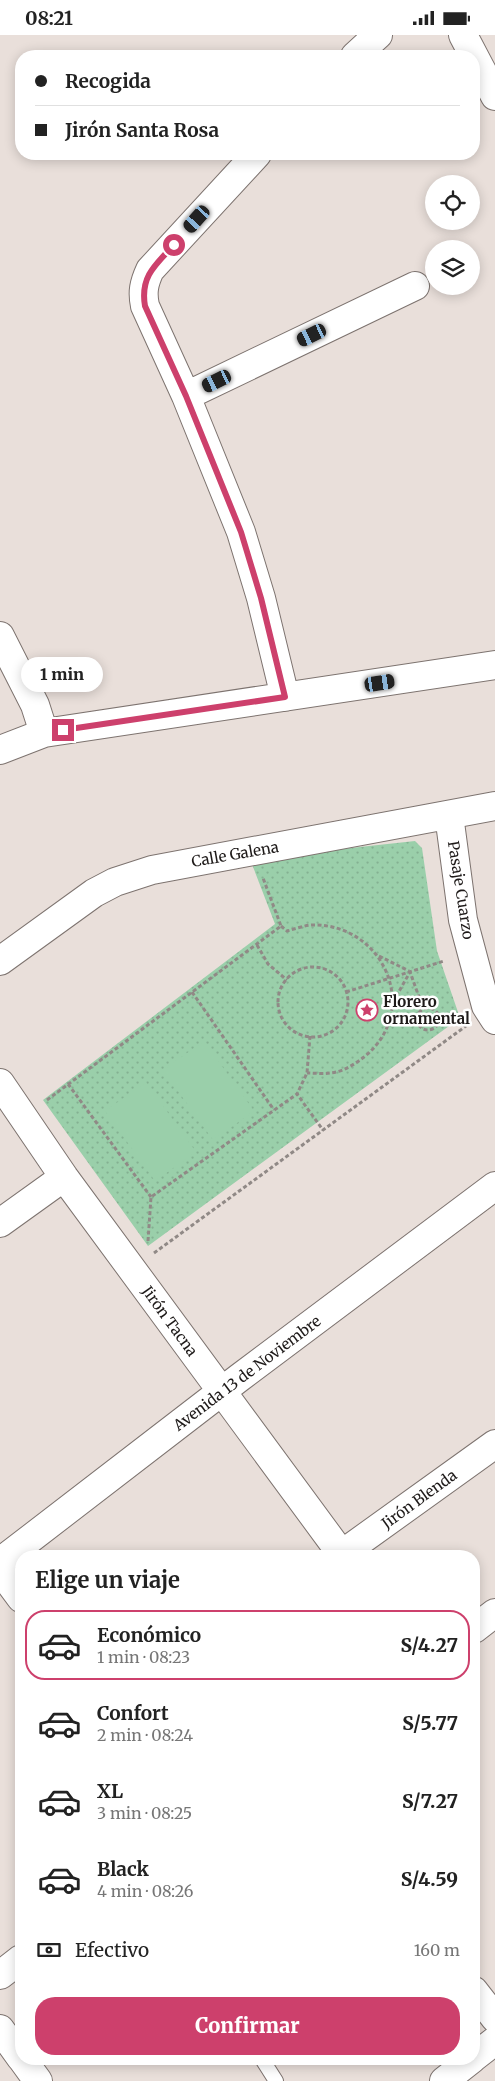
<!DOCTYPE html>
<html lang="es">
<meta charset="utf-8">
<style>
:root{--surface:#fff;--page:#f2f2f2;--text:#222;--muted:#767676;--line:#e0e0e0;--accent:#cd406c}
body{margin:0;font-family:Merriweather,serif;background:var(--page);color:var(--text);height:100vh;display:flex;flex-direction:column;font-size:19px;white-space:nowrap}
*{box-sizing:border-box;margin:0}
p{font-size:16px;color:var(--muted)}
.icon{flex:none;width:28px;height:28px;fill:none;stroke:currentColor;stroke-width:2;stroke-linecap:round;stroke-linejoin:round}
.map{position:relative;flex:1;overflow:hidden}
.details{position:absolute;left:15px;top:1515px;width:465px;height:515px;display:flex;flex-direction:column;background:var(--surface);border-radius:20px;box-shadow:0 2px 12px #0003}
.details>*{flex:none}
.top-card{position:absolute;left:15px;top:15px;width:465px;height:110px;border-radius:20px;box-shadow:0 2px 12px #0003;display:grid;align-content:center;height:110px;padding:0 20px;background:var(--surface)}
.tools{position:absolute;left:425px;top:140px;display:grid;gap:10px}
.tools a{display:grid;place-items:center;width:55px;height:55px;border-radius:50%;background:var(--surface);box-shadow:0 2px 12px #0003;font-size:25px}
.end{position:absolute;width:22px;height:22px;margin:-11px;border:6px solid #cd406c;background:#fff;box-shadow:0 0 0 2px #fff}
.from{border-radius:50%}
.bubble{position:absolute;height:35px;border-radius:18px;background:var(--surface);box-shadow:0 2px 12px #0003;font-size:16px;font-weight:800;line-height:35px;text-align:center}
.car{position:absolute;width:15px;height:30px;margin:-15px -8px;border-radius:6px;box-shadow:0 0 4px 1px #0007;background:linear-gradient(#222 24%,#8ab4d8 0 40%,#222 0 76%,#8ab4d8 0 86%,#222 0)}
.top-card b{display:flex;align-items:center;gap:18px;height:48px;font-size:19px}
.top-card b+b{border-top:1px solid var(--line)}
.top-card i{width:12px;height:12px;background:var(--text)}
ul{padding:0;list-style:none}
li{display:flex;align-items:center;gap:15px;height:70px;margin:0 10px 8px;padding:0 10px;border:2px solid transparent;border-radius:20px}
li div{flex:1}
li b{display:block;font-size:19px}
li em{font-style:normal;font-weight:800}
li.current{border-color:var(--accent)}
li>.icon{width:45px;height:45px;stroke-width:1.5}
h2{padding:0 20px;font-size:22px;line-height:60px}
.pay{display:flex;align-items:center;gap:12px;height:55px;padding:0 20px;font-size:19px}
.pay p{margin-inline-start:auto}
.cta{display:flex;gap:10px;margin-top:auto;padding:10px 20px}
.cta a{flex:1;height:58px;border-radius:20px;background:var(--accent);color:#fff;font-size:20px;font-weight:800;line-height:58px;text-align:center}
.status{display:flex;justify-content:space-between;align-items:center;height:35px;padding:0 25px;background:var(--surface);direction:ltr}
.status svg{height:14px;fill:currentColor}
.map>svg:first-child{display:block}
.park{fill:url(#park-dots)}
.pitch{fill:#9acfaa}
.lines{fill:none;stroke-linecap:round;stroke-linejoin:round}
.service-casing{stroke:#7d736f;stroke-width:16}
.minor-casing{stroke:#7d736f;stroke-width:30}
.trunk-casing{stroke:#7d736f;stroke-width:30}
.path{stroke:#908986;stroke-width:3;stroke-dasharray:4 2.5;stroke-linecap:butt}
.service{stroke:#fff;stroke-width:14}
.minor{stroke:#fff;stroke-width:28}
.trunk{stroke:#fff;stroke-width:28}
.route{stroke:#cd406c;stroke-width:6}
.labels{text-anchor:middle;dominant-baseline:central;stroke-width:5;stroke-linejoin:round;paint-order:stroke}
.street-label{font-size:15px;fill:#1e1a19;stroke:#fff}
.poi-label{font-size:15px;font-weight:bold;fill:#1e1a19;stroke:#fff;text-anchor:start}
</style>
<div class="status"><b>08:21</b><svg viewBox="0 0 49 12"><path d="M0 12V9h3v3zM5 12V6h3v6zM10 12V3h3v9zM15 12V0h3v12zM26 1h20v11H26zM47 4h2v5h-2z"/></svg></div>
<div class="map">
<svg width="495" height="2046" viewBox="0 0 495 2046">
<defs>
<pattern id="park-dots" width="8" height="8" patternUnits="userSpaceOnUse" patternTransform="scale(1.25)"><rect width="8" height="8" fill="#9acfaa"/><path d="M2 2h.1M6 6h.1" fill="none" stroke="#84b192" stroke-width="1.8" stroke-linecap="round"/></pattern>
</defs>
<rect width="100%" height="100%" fill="#e9dfda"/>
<path class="park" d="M415 806 422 813 437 916 460 983 148 1211 43 1065 275 889 250 824Z"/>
<path class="pitch" d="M204 1006 254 1076 213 1105 163 1035Z
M146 1047 196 1117 155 1146 105 1076Z"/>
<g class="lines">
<g class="service-casing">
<path id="service" d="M262 2024 276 2046"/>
</g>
<g class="minor-casing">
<path id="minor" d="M463 0 495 61
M355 21 378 0
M257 119 150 235C144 248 142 257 145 271L186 361 241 497 261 563 285 662
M186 361 415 251
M0 601 35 670 44 698
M0 715 44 698 495 630
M449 780 463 885 486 971 495 985
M0 926 94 858 115 847 152 835 495 771
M0 1048 64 1142 343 1521
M0 1188 64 1142
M342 1519 495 1409
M0 1527 239 1343 495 1151
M0 1535 21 1563
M474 1594 495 1578
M0 1940 21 1924
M474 1956 495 1983
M474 2022 495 2006
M444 2046 472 2024"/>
</g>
<g class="trunk-casing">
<path id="trunk" d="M0 1994 21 2023
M22 2024 38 2046"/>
</g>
<path class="path" d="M281 891 287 896C295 894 305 890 313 890 384 889 422 976 364 1022 355 1029 343 1037 330 1038 323 1039 315 1038 307 1038
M257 910 268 929 287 945
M379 921 409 936
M278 967a35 35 0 1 1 70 0a35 35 0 1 1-70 0Z
M192 957 274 1075
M346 957 444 926
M393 967 410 937 423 973
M417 984a11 11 0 1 1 22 0a11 11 0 1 1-22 0Z
M310 1001 307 1038 297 1059 323 1095
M68 1049 151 1162
M47 1065 281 891 263 843
M148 1206 151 1162 297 1059
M154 1218 466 991"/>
<use href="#service" class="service"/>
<use href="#minor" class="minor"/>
<use href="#trunk" class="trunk"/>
</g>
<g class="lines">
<path class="route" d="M63 695 285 662 261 563 241 497 186 361 145 271C140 242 155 230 174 210"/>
</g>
<defs>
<g id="sight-ring" transform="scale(1.125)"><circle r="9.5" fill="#fff" stroke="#cd406c" stroke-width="1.5"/><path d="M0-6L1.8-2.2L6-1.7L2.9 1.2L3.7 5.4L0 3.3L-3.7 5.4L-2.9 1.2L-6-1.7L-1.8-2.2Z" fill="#cd406c"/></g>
</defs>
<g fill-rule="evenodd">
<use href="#sight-ring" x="367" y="975"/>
</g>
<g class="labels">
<g class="street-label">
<text transform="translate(235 819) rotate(-10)">Calle Galena</text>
<text transform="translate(461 855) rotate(81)">Pasaje Cuarzo</text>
<text transform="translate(170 1286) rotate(54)">Jirón Tacna</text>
<text transform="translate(247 1338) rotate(-37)">Avenida 13 de Noviembre</text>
<text transform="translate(419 1464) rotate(-36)">Jirón Blenda</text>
</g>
<g class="poi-label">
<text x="383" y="966">Florero<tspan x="383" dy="17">ornamental</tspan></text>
</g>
</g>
</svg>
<div class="tools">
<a><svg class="icon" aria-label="locate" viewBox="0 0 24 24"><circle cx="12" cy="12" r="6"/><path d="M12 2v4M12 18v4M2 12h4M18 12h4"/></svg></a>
<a><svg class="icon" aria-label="layers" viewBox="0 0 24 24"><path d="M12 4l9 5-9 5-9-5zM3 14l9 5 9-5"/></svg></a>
</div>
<i class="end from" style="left:174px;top:210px"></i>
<i class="end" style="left:63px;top:695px"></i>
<div class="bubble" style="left:21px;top:622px;width:82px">1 min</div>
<i class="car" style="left:197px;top:184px;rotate:222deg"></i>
<i class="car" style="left:312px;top:300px;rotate:244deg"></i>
<i class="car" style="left:217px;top:346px;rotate:244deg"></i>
<i class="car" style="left:380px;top:648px;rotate:81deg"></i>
<div class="top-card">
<b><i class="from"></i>Recogida</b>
<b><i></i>Jirón Santa Rosa</b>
</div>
<section class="details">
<h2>Elige un viaje</h2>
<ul>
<li class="current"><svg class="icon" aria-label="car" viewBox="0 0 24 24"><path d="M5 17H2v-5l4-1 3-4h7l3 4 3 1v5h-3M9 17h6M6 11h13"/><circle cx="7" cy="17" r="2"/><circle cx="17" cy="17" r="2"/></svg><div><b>Económico</b><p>1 min · 08:23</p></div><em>S/4.27</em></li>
<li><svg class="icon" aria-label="car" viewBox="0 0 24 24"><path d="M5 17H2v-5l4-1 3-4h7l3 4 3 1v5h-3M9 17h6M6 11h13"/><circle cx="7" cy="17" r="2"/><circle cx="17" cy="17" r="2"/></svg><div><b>Confort</b><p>2 min · 08:24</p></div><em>S/5.77</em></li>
<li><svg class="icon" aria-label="car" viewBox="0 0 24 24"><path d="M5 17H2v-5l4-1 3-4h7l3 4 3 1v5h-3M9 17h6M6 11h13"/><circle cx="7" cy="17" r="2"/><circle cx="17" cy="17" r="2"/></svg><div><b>XL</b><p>3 min · 08:25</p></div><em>S/7.27</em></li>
<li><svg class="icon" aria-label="car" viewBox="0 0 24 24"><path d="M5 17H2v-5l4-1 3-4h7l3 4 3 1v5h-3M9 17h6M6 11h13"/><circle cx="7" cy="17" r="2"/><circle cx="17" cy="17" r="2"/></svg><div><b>Black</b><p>4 min · 08:26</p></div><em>S/4.59</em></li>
</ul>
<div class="pay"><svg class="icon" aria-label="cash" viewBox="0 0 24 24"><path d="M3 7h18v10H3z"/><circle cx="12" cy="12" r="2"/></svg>Efectivo<p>160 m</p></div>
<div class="cta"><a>Confirmar</a></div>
</section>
</div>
